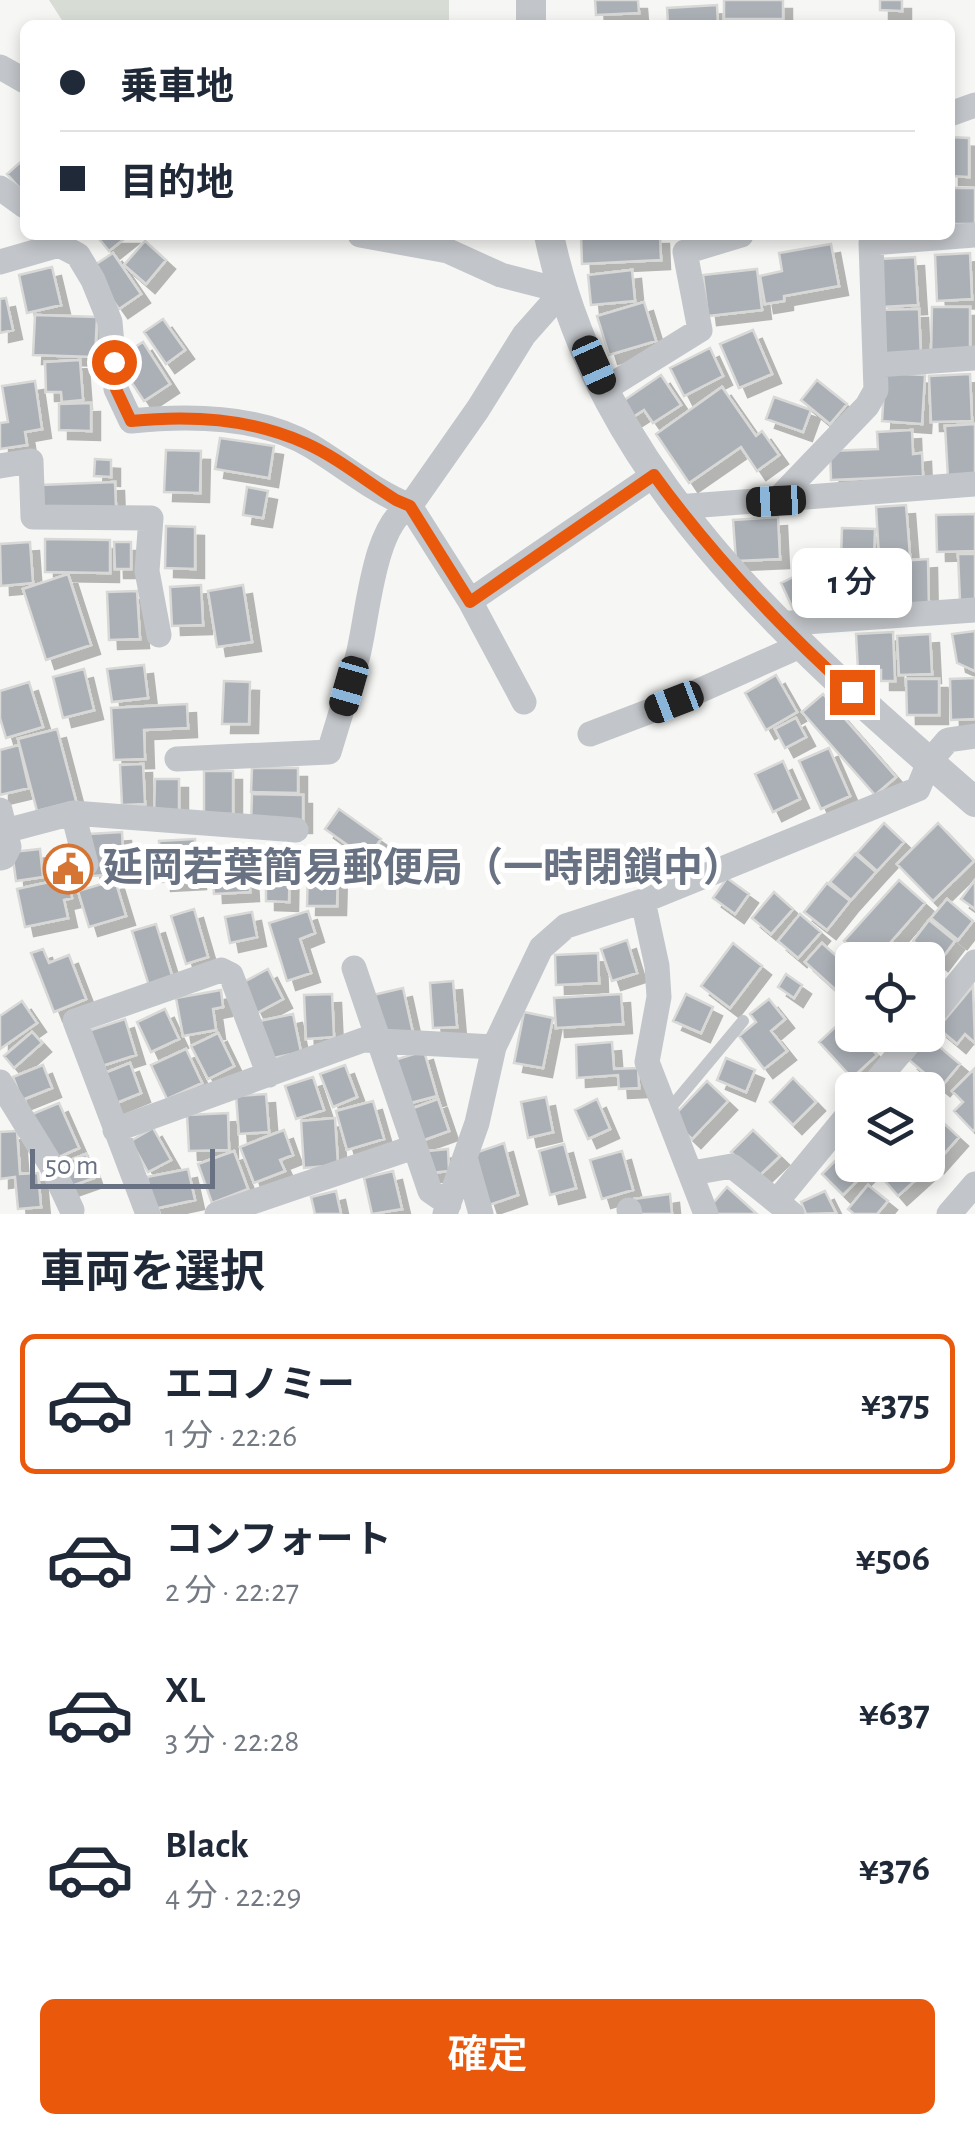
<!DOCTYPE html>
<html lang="ja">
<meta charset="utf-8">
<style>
:root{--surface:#fff;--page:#f6f6f7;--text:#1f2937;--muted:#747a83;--line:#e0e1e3;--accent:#ea580c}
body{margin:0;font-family:"Alegreya Sans","Noto Sans JP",sans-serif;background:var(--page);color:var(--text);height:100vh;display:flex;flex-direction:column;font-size:38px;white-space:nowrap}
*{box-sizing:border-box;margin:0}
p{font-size:32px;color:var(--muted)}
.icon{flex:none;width:55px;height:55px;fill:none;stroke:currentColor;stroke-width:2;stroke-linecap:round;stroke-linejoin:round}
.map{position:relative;height:1214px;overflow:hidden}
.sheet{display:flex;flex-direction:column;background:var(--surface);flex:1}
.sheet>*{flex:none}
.hud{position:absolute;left:20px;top:20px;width:935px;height:220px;border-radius:15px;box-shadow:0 5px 15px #0003;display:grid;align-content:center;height:220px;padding:0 40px;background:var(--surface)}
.controls{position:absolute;left:835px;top:942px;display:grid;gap:20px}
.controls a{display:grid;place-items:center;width:110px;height:110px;border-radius:15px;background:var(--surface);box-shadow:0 5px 15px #0003;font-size:50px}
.scale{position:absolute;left:30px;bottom:25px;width:185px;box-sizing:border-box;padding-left:10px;border:5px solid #687283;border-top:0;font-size:28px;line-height:35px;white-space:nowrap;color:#687283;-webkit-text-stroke:8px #fff;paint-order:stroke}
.end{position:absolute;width:45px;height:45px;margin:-22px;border:12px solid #ea580c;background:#fff;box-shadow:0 0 0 5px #fff}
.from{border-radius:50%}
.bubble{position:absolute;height:70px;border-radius:15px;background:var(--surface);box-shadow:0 5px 15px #0003;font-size:32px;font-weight:600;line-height:70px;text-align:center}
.car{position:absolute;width:30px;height:60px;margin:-30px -15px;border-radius:12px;box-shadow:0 0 8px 2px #0007;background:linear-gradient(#222 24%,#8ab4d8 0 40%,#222 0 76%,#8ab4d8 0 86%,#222 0)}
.hud b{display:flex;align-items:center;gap:35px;height:95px;font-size:38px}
.hud b+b{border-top:2px solid var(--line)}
.hud i{width:25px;height:25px;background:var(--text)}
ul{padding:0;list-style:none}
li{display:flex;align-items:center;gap:30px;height:140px;margin:0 20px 15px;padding:0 20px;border:5px solid transparent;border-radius:15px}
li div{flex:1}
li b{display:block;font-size:38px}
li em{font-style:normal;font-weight:600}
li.active{border-color:var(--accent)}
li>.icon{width:90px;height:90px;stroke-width:1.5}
h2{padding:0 40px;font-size:45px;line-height:120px}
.primary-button{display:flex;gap:20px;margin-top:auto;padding:20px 40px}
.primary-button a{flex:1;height:115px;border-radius:15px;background:var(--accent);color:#fff;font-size:40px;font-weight:600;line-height:115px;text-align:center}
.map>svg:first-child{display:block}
.green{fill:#d7ddd5}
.building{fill:#abb0b7;stroke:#d8d8d6;stroke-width:2.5;filter:url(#shadow)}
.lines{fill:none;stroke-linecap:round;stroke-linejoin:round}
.service{stroke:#c2c5c9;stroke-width:12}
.minor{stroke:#c2c5c9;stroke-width:25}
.tertiary{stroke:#c2c5c9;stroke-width:30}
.route{stroke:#ea580c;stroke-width:12}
.labels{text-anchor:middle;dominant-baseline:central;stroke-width:10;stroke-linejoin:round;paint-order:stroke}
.poi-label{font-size:40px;font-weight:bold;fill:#687283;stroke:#fff;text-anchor:start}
</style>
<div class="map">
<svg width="975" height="1214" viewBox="0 0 975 1214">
<defs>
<filter id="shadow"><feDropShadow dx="9" dy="9" stdDeviation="0" flood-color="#0004"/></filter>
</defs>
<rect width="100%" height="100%" fill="#f6f7f4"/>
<path class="green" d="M49 0H449V25H65Z"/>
<path class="building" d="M595 0H638L639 13 596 15Z
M724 0H783V19H724Z
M880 0H902V11L880 10Z
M717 5 718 25H668L667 8Z
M950 137 969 138V177L950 176Z
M25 158V194L7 174Z
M954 188H975V224H954Z
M96 235H129L109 251Z
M660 235 661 260 582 264 581 236Z
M145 241 166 260 146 284 124 265Z
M831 244 839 286 784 296V301L765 304 760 276 782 271 779 253Z
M113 253 141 294 119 309 90 268Z
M970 253 972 299 937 301 935 255Z
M915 257 918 305 881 307 879 259Z
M52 267 61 305 27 313 19 275Z
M757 269 762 310 708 316 703 275Z
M632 270 635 301 591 305 588 275Z
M6 298 13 330 0 333V299Z
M644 302 656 341 609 355 597 316Z
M932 307H970V356L931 355Z
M919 309 921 359 880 360 878 310Z
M35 315 97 317 95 357 33 355Z
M163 319 185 350 166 364 144 332Z
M753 330 772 374 739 388 720 344Z
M143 342 170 384 144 401 116 359Z
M710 348 723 376 684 396 670 368Z
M80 360 83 400 62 402 61 392H46L45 362Z
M885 373 925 375 922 424 882 421Z
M970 374 972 421 931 422 929 376Z
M661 375 681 405 653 423 644 410 633 417 623 401Z
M817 380 847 404 830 424 801 400Z
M35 381 42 429 25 432 27 445 0 449V423L8 422 2 386Z
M722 387 756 436 762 431 779 455 757 471 741 447 689 483 656 434Z
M774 397 811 410 803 432 766 419Z
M91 403V431L59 430V404Z
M975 424V476L948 478 945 426Z
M912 430 913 454 922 453 923 476 831 480 830 451 878 449 877 432Z
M220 438 274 446 269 478 215 469Z
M166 450 201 451 200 493 164 492Z
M95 459 111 460V477L94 476Z
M115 482 116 508 41 511 40 485Z
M247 487 268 491 263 518 243 515Z
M906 505 910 556 879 557 876 507Z
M975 514V551L937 552 936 515Z
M778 517 780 559 736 561 733 520Z
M166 526 195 527V569L165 568Z
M842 528 875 529 874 559 841 557Z
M45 539 110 540V573L45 572Z
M30 542 33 583 1 586 0 544Z
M114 542H131V569H115Z
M958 554H975V601H960Z
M928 559 929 611 900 612 899 561Z
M883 560 884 592 842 594 840 562Z
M814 567 833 605 799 622 781 583Z
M68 574 91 645 46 660 23 589Z
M201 585 203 625 172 626 170 587Z
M243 585 252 642 217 647 208 591Z
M137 591 140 639 109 640 107 592Z
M975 631V671L957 663 952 634Z
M893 632 895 681H881V670L858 671 856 634Z
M930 634 932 674 899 675 897 636Z
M144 665 148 698 112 702 107 669Z
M84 669 94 710 63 718 53 677Z
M776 675 797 712 766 730 745 693Z
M975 678V719L951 720 950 679Z
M906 679H939V715H907Z
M224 681 250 682 249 724H222Z
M29 682 43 727 6 738 0 718V691Z
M823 694 896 777 875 795 802 712Z
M187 704 188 728 144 730 145 759 114 760 111 708Z
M796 718 806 737 785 748 775 729Z
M57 729 76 801 37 811 18 739Z
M19 745 29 788 0 795V750Z
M829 748 850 796 821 809 799 761Z
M783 761 800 799 773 812 755 774Z
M143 764 145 804 122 805 120 765Z
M252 768H298V793L251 792Z
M204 771H233V814H204Z
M155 779H179V817H154Z
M252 794 303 795V824L251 823Z
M339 809 381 839 367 859 325 829Z
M884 823 904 842 877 871 857 853Z
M938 823 974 861 933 901 897 864Z
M122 832 124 874 92 876 89 834Z
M195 839 197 880 162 882 159 841Z
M40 849 43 877 16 881 12 852Z
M257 849H290L289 902 266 901V874H257Z
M248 854 250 892 214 894 212 856Z
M855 854 876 872 851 900 830 882Z
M308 869H338L337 906H307Z
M68 878 72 898 64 900 68 918 25 927 17 889Z
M727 878 749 894 735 914 713 898Z
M115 880 126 916 89 927 78 891Z
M899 880 925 903 875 960H865L844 941Z
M975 880V909L961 899Z
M827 883 850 901 827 930 804 912Z
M774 892 793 909 771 934 752 918Z
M947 899 973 921 958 940 931 918Z
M194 909 208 957 186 964 171 916Z
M308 911 315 933 300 939 311 973 287 981 269 923Z
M252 912 257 937 230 943 225 917Z
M800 914 821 932 798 958 778 941Z
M929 920 955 941 939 962 913 941Z
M156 924 174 982 150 989 132 931Z
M627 940 637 973 612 981 601 949Z
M733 943 762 966 730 1008 701 986Z
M822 943 852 970V996L848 1001 805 962Z
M909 944 926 960H894Z
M43 949 49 963 69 955 86 999 54 1012 31 953Z
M598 953 599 983 556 985 555 955Z
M268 969 283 999 257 1013 242 983Z
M786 974 802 985 794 998 778 987Z
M933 974 946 990 932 1001 928 995V978Z
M453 981 457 1027 433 1028 430 983Z
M973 986 975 1043 965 1034 957 1044 938 1028Z
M403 988 413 1033 383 1040 373 995Z
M221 990 223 1007 213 1009 216 1030 183 1036 176 998Z
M332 994 334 1037 306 1039 304 995Z
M621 994 623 1024 556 1028 554 998Z
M686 994 713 1007 701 1033 673 1021Z
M769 999 785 1019 771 1031 787 1051 764 1069 739 1036 756 1022 750 1014Z
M22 1001 37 1023 0 1049V1016Z
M165 1009 179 1039 151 1052 137 1022Z
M524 1012 553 1018 543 1068 514 1063Z
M293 1014 301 1052 264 1060 255 1022Z
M125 1019 136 1055 99 1067 88 1031Z
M844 1019 852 1029V1035H858L877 1055 852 1078 819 1042Z
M32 1032 42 1043 14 1068 4 1056Z
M218 1033 234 1066 208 1079 191 1046Z
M928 1037 960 1064 941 1087 909 1060Z
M612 1042 614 1069 638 1068 639 1088 619 1089 618 1075 577 1078 576 1045Z
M186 1049 202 1083 167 1099 151 1065Z
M424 1051 437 1096 403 1105 391 1061Z
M726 1058 755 1070 746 1092 717 1080Z
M130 1063 141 1093 114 1104 102 1074Z
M43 1065 52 1088 22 1100 13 1077Z
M345 1065 357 1097 333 1107 320 1074Z
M974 1069 975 1129 973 1131 954 1111 963 1102 952 1091Z
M313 1077 324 1110 296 1119 285 1086Z
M793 1078 816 1102 793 1125 770 1102Z
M707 1081 728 1101 692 1139 671 1119Z
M266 1094 269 1132 239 1134 236 1096Z
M546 1097 553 1132 528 1138 521 1102Z
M438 1099 449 1131 416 1143 405 1111Z
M597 1099 610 1129 588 1139 575 1110Z
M373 1101 384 1139 347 1150 336 1111Z
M59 1103 79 1148 50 1161 30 1115Z
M228 1113 229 1150 189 1151 187 1115Z
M335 1118 338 1165 304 1168 301 1121Z
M938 1118 959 1137 935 1164 928 1158V1130Z
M153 1128 171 1160 148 1172 131 1141Z
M284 1130 293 1155 280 1160 285 1171 254 1183 240 1147Z
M753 1130 780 1156 757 1178 731 1152Z
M17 1131 20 1174 38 1173 41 1207 18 1209 15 1177 0 1179V1132Z
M504 1143 518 1195 489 1205 472 1154Z
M564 1144 576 1188 550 1195 539 1151Z
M852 1144V1165H873L843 1195 822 1174Z
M448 1149 449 1171 430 1173 428 1151Z
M234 1151 248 1189 212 1203 198 1164Z
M622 1151 633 1190 602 1199 590 1160Z
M86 1154 94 1178 63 1189 55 1166Z
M928 1164 930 1167 898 1196 879 1174 889 1165Z
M188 1169 195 1200 154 1209 147 1177Z
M393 1171 402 1209 372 1214 364 1178Z
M868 1185 888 1201 877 1214H854L848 1209Z
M727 1187 757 1214H713L708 1209Z
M336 1191 341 1214H315L311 1197Z
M825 1191 836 1213 806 1214 801 1202Z
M670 1194 672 1214H636L634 1199Z"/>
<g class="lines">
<path class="service" d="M667 1112 743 1021"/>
<path class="minor" d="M0 67 25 81
M950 114 975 105
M0 188 25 206
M52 235 59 245 78 255 93 280 110 322 116 389 131 421C189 415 259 415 311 446 344 466 375 492 410 506
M360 235 448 251 501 275 563 291 524 335 478 409 410 506 470 601 524 702
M871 243 975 235
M0 262 59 245
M877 365 975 358
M605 389 700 330 685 252 741 235
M0 466 31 461 33 517 151 518 147 571 159 635
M776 501 867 406 876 390 871 243 873 235
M677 507 975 484
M470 601 654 475
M777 624 975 610
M590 734 674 702 800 646
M177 759 329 752C339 719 349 687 358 655 368 616 373 525 410 506
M0 810 9 847 4 857 0 858
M73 813 86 864
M5 831 73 813 296 830
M643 901 657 966 659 997 647 1062 706 1214
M354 968 430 1191 449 1204
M928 1020 975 962
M0 1082 51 1165 72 1210
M869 1090 915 1035
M115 1130 363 1040 494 1047
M466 1161 481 1214
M692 1173 732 1166 792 1214
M777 1201 852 1110
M629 1210 630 1214
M148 1214 75 1021 221 970 231 975 269 1075
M217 1214 414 1147
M445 1214 477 1123 494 1047 541 948 566 926 643 901 918 789 929 762 948 740 975 736
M949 1214 975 1184"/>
<path class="tertiary" d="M531 0V25
M549 235C600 480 796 646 975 802"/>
</g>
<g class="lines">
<path class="route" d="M114 362 116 389 131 421C190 415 249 418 305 443 337 457 367 482 396 500L410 506 470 602 654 475C712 555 778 625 852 692"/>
</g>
<defs>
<g id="civic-ring" transform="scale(2.5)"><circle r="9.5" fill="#fff" stroke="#d67434" stroke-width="1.5"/><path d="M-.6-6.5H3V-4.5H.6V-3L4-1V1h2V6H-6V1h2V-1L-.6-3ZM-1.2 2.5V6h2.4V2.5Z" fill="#d67434"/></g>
</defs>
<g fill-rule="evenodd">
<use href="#civic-ring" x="68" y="869"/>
</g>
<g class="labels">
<g class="poi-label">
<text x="103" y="869">延岡若葉簡易郵便局（一時閉鎖中）</text>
</g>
</g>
</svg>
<div class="controls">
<a><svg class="icon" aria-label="locate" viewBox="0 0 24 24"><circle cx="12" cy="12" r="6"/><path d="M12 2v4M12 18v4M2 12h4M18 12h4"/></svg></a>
<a><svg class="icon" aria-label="layers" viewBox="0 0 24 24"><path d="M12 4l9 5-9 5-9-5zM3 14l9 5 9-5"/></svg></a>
</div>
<div class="scale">50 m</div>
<i class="end from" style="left:114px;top:362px"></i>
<i class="end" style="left:852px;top:692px"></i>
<div class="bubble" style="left:792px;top:548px;width:120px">1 分</div>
<i class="car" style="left:594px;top:365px;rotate:156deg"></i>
<i class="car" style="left:776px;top:501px;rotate:267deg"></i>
<i class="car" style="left:349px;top:686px;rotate:196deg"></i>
<i class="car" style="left:674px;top:702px;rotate:249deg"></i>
<div class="hud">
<b><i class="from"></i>乗車地</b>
<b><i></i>目的地</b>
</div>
</div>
<section class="sheet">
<h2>車両を選択</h2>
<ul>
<li class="active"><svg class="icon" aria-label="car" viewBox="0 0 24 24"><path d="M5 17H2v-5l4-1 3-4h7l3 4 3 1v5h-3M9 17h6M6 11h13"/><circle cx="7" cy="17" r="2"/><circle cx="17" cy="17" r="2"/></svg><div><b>エコノミー</b><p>1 分 · 22:26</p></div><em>¥375</em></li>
<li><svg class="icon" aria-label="car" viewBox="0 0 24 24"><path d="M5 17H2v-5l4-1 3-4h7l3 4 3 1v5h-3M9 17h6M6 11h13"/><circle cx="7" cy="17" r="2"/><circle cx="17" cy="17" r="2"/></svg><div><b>コンフォート</b><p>2 分 · 22:27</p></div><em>¥506</em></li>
<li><svg class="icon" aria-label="car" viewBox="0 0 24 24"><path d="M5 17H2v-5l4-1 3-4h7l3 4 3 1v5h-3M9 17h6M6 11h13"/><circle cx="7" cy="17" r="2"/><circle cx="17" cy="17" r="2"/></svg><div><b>XL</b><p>3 分 · 22:28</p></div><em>¥637</em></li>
<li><svg class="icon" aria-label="car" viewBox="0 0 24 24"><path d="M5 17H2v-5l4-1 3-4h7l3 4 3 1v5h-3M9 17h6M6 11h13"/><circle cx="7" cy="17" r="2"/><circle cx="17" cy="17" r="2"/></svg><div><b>Black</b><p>4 分 · 22:29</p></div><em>¥376</em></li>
</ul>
<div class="primary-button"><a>確定</a></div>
</section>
